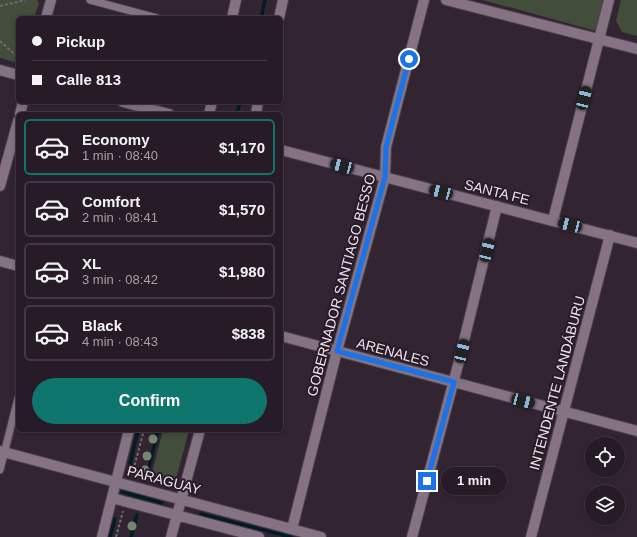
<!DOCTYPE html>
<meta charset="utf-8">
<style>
:root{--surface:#261b26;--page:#322832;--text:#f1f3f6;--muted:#a4a1a7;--line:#423943;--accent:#0f766e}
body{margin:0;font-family:Helvetica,sans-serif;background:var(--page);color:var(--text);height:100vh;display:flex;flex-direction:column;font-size:15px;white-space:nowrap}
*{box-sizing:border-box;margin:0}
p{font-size:13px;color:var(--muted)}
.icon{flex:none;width:22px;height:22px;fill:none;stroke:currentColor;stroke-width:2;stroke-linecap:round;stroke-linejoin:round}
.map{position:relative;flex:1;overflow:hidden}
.side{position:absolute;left:16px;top:112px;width:267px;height:320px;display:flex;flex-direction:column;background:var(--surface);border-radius:6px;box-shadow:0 2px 6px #0003,0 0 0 1px var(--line)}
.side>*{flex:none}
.hud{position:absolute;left:16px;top:16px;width:267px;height:88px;border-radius:6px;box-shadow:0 2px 6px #0003,0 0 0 1px var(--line);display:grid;align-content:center;height:88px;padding:0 16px;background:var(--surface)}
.buttons{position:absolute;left:585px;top:437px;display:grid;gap:8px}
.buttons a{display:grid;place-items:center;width:40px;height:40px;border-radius:50%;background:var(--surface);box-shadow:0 2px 6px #0003,0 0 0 1px var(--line);font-size:20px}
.end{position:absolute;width:18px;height:18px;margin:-9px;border:5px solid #1a73e8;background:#fff;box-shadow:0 0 0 2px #fff}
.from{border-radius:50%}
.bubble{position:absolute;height:28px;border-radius:14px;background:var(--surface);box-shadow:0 2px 6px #0003,0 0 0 1px var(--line);font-size:13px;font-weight:700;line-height:28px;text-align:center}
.car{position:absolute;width:12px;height:24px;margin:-12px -6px;border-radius:5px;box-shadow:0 0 3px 1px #0007;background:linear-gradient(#222 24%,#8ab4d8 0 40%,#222 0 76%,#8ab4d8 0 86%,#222 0)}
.hud b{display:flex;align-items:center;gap:14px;height:38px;font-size:15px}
.hud b+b{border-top:1px solid var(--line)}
.hud i{width:10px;height:10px;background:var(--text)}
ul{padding:7px 0 0;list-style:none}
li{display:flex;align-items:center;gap:12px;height:56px;margin:0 8px 6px;padding:0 8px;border:2px solid var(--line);border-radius:6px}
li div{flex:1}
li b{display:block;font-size:15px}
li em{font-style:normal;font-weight:700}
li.selected{border-color:var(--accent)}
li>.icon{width:36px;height:36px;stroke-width:1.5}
.action{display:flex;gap:8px;margin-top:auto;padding:8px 16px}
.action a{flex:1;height:46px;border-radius:24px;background:var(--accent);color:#fff;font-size:16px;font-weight:700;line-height:46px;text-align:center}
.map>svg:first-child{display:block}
.green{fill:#424e3b}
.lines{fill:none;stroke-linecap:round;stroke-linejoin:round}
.stream{stroke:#001d26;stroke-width:3.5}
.lane-casing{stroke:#4c404c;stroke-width:9}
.street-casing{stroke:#4c404c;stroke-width:12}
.secondary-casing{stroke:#4c404c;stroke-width:12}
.path{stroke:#746773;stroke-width:2;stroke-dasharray:3 2;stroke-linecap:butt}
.lane{stroke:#857383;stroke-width:7}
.street{stroke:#857383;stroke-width:10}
.secondary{stroke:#857383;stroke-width:10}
.tree{fill:#79846e}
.route{stroke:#1a73e8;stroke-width:5}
.labels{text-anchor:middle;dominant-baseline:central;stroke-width:4;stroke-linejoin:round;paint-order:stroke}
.street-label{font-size:14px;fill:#ece2eb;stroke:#291b28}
</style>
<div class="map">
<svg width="637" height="537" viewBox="0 0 637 537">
<rect width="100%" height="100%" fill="#332432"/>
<path class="green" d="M0 0H37L39 3 34 18H18V60L14 62 0 58Z
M483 0H603L596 31Z
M621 0H637V36L622 32 616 21Z
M163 430H189L176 479 168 485 150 480Z"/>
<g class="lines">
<path class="stream" d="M261 18 265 0
M237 114 240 102
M130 464 138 430
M147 476 158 430
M122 492 162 503
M201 514 291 537
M110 537 115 519
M131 537 137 515"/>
<g class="lane-casing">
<path id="lane" d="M90 0 157 18
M0 470 18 398"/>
</g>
<g class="street-casing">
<path id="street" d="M446 0 637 49
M46 18 51 0
M232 18 236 0
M279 18 283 0
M0 70 18 75
M123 102 169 114
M20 114 23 102
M209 114 212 102
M256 114 258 102
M281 150 637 243
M0 186 18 121
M553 220 609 0
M0 261 18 266
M0 451 321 537
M112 498 259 537
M292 529 337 351 385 177 386 147 424 0
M102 537 129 430
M171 537 200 430
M412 537 458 365 497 206
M531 537 610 235"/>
</g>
<g class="secondary-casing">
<path id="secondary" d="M281 336 637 431"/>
</g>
<path class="path" d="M0 6 25 0
M0 41 18 57
M132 475 144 430
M116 537 123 511"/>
<use href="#lane" class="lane"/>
<use href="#street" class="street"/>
<use href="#secondary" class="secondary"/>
</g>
<g class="tree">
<circle cx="153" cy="439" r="4.5"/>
<circle cx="147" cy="456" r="4.5"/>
<circle cx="145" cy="470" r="4.5"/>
<circle cx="132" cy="526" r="4.5"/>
</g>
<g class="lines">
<path class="route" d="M409 59 386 147 385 177 337 351 454 382 427 481"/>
</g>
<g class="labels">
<g class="street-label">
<text transform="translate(497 192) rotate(14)">SANTA FE</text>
<text transform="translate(341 285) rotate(-75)">GOBERNADOR SANTIAGO BESSO</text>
<text transform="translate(393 352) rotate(15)">ARENALES</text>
<text transform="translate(557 383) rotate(-75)">INTENDENTE LANDÁBURU</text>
<text transform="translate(164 480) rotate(15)">PARAGUAY</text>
</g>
</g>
</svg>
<div class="buttons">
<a><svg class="icon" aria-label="locate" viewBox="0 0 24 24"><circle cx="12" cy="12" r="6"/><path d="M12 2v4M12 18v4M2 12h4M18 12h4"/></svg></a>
<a><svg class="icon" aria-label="layers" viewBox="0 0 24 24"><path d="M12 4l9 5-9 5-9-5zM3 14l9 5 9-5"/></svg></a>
</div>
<i class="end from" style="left:409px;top:59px"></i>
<i class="end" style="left:427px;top:481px"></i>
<div class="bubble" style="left:441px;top:467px;width:66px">1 min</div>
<i class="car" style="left:584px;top:98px;rotate:14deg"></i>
<i class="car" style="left:342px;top:166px;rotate:285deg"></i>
<i class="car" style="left:441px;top:192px;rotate:285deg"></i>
<i class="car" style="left:570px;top:225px;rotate:284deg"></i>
<i class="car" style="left:487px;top:250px;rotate:14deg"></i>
<i class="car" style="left:462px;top:351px;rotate:14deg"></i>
<i class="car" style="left:523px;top:401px;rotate:105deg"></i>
<div class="hud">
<b><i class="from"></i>Pickup</b>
<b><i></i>Calle 813</b>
</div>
<section class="side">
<ul>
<li class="selected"><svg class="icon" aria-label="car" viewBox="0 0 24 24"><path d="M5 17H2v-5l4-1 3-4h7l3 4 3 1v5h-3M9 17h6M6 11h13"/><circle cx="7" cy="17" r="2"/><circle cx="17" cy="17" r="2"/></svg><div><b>Economy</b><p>1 min · 08:40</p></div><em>$1,170</em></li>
<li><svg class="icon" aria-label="car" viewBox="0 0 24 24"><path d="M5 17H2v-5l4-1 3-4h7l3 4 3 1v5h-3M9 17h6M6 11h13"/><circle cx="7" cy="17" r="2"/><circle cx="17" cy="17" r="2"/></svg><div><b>Comfort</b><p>2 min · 08:41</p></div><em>$1,570</em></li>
<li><svg class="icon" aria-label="car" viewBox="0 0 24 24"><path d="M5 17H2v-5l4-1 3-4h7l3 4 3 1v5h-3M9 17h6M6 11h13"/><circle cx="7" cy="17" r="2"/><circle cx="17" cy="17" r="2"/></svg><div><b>XL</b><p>3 min · 08:42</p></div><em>$1,980</em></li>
<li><svg class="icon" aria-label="car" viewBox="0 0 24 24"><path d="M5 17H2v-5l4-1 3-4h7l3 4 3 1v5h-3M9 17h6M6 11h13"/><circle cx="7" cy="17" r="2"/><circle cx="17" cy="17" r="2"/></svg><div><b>Black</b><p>4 min · 08:43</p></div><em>$838</em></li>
</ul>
<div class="action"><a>Confirm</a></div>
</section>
</div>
